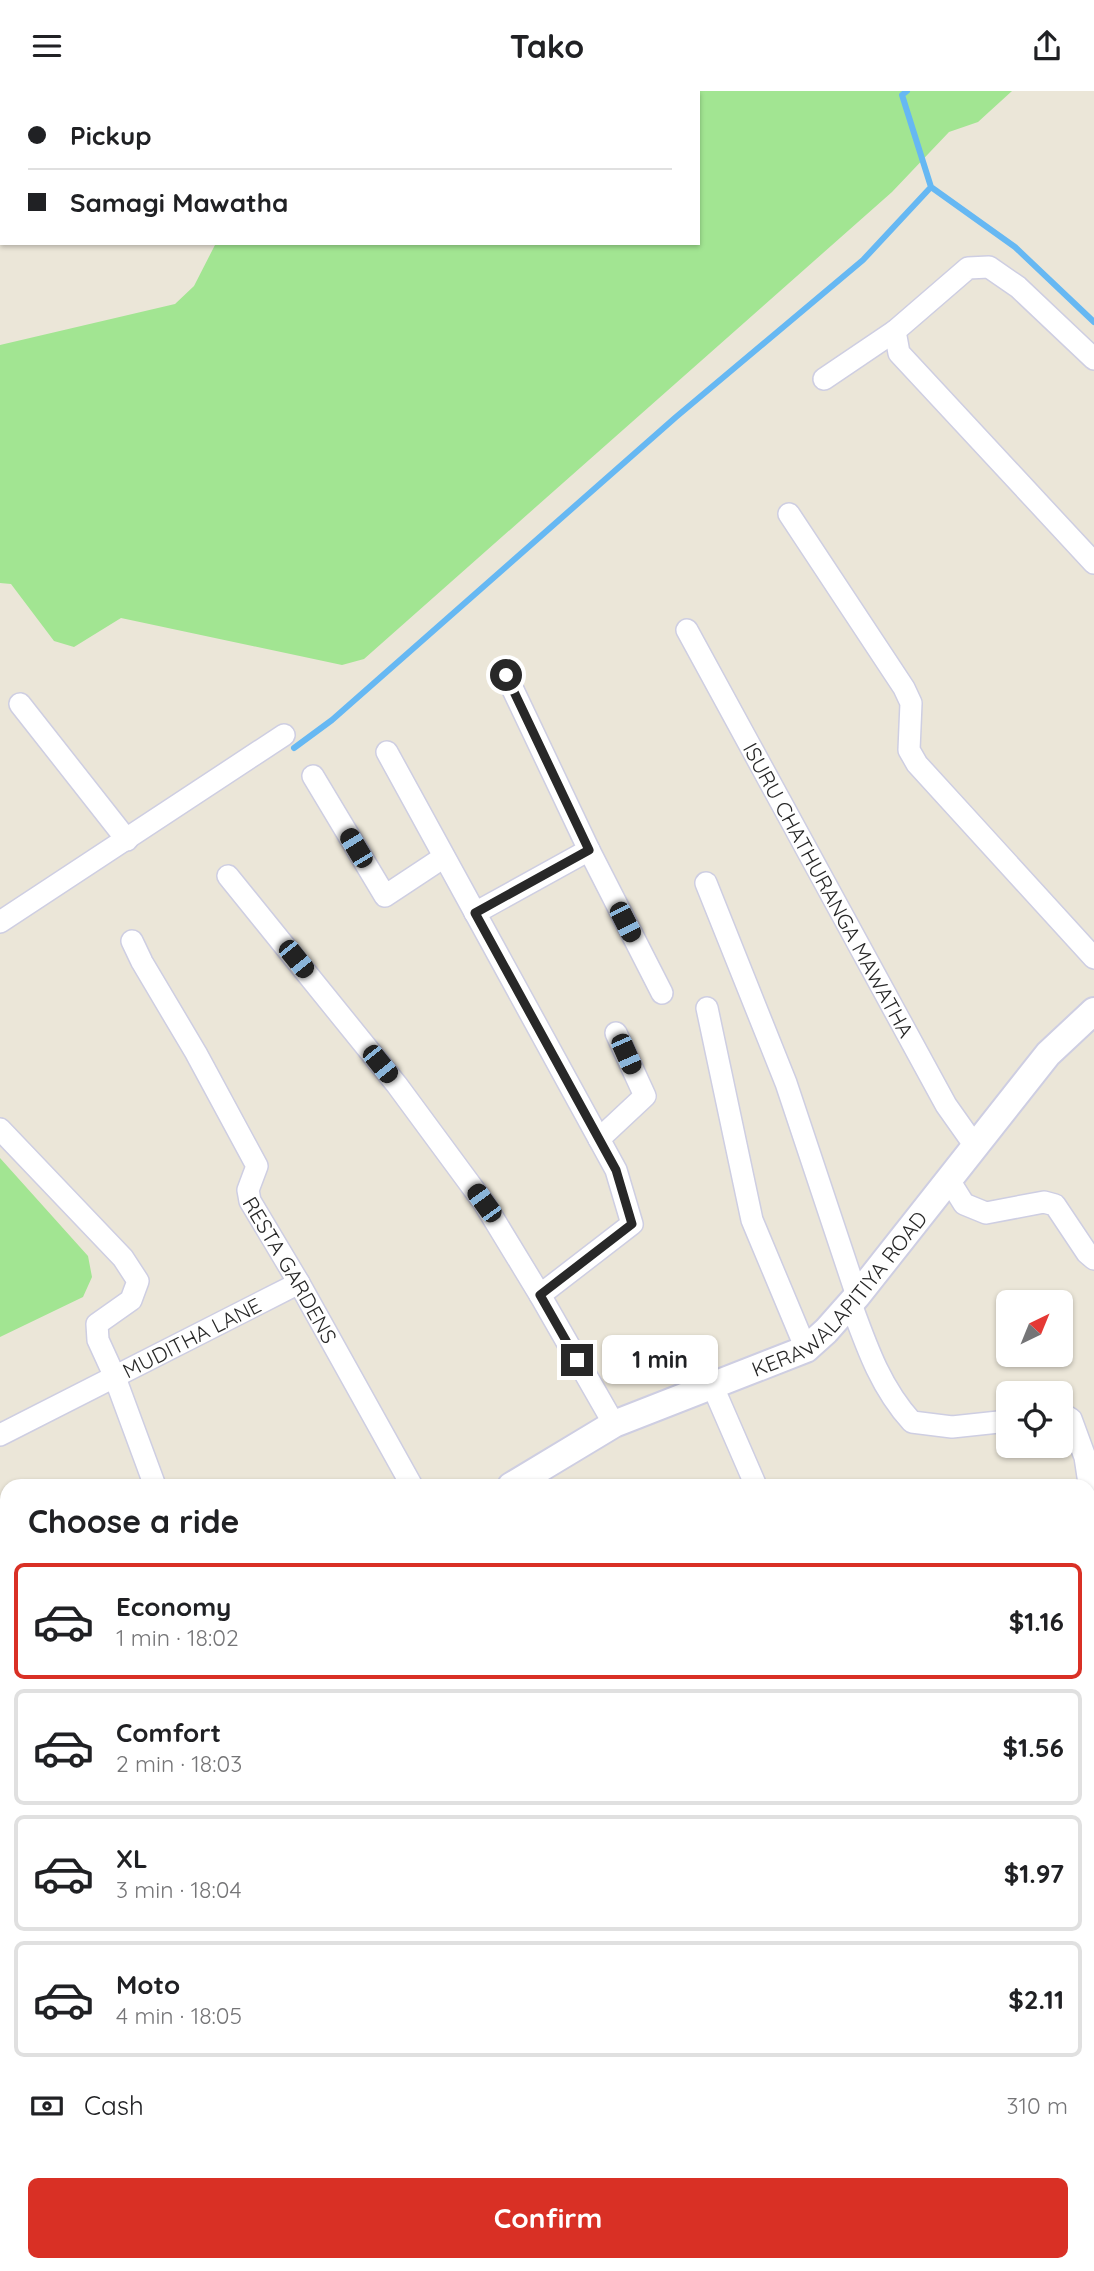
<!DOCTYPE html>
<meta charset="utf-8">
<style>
:root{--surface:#fff;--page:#f2f2f2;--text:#202124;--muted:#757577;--line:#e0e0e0;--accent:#d93025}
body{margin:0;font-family:Quicksand,sans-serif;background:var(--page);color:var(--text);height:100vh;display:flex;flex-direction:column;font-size:26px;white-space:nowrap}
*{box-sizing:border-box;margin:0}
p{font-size:23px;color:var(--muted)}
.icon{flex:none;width:38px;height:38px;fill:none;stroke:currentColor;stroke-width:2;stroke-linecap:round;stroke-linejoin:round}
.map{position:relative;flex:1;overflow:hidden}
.panel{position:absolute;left:0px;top:1388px;width:1096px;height:793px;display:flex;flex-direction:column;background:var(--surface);border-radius:21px 21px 0 0;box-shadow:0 2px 5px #0004}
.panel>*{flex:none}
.top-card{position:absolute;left:0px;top:0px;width:700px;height:154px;box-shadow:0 2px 5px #0004;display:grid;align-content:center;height:154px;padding:0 28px;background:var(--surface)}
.needle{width:46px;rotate:43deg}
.tools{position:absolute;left:996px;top:1199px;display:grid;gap:14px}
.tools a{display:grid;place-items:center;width:77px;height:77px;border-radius:10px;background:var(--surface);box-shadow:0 2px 5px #0004;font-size:35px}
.end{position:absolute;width:32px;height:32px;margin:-16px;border:9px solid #282828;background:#fff;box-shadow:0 0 0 4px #fff}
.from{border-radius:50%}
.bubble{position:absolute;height:49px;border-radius:10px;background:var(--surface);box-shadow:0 2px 5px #0004;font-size:23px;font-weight:700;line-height:49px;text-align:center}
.car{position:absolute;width:21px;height:42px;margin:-21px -10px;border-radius:9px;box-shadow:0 0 5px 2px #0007;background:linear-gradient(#222 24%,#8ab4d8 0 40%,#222 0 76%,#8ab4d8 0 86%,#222 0)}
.top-card b{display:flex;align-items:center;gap:24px;height:66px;font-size:26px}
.top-card b+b{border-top:2px solid var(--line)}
.top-card i{width:18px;height:18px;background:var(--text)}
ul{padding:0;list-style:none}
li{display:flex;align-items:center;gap:21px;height:116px;margin:0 14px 10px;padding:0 14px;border:4px solid var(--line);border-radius:10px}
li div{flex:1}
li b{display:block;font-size:26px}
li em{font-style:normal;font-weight:700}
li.selected{border-color:var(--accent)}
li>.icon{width:63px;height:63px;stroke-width:1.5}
h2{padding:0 28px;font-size:32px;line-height:84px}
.pay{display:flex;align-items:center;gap:18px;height:77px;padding:0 28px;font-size:26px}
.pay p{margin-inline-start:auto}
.button{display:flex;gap:14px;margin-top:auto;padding:14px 28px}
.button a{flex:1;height:80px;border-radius:10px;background:var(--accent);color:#fff;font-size:28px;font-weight:700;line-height:80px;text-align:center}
header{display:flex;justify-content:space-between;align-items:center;height:91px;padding:0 28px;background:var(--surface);font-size:32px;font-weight:700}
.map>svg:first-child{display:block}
.green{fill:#a2e592}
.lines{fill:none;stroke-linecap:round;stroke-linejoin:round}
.stream{stroke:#66b8f3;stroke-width:6}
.canal{stroke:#66b8f3;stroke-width:19}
.minor-casing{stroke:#cecee2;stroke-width:24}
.tertiary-casing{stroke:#cecee2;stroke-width:30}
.minor{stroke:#fff;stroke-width:21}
.tertiary{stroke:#fff;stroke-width:26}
.route{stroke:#282828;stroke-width:9}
.labels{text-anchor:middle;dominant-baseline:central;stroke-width:5;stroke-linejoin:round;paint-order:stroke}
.street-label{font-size:21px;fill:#282828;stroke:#fff}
</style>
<header><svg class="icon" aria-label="menu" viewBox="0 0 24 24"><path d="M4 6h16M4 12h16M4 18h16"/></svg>Tako<svg class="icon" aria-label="share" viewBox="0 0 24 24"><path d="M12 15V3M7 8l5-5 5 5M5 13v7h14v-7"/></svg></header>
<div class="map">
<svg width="1094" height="2180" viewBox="0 0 1094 2180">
<rect width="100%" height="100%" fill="#ebe6d8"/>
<path class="green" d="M296 0H1012L978 31 949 41 892 101 364 568 342 574 121 527 74 556 54 550 11 493 0 492V254L175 213 194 195 216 152H698V2H295Z
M0 1067 88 1165 92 1186 83 1206 0 1246Z"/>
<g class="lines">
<path class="stream" d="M931 96 1015 156 1094 231
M294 657 332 629 676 326 863 169 931 96 902 4 907 0"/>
<path class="canal" d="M101 2 103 0
M0 60H2"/>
<g class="minor-casing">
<g id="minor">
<path d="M143 2 145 0"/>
<path d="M0 98H2"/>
<path d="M1094 268 1018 196 989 176 968 177 895 240 899 262 1094 472"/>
<path d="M824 288 895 240"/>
<path d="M789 423 904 597 911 612 909 659 917 673 1094 867"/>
<path id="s1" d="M687 539 946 1014 975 1055"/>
<path d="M20 613 127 749"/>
<path d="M387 661 616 1079 632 1133 540 1204 614 1333"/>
<path d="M313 685 385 805 444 766"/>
<path d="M589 759 662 902"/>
<path d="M228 785 397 994 484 1112 540 1204"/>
<path d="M706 792 786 992 857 1205"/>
<path d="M475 822 589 759 506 584"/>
<path d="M0 831 284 644"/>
<path id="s2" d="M132 850 142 871 196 962 257 1075 248 1099 250 1110 299 1192 412 1395"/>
<path d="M707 917 752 1129 806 1258"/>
<path d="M0 1038 123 1167 138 1190 131 1209 97 1233 98 1249 114 1284 155 1395"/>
<path d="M599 1048 645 1005 616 942"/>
<path d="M949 1089 964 1113 986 1122 1044 1111 1055 1114 1087 1162 1094 1168"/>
<path d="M850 1210C866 1254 880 1296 912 1331L952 1336 1008 1330"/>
<path d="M713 1296 756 1395"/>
<path d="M1060 1321 1071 1328 1085 1366 1090 1399 1091 1432 1094 1439"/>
<path id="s3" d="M0 1344 299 1192"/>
<path d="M0 1471 7 1468"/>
<path d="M1088 1478 1094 1471"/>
<path d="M0 1607 7 1603"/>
<path d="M1088 2031 1094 2034"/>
<path d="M575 2180 578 2174"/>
</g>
</g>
<g class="tertiary-casing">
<g id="tertiary">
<path id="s4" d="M511 1395 614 1333 806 1258 826 1240 857 1205 1048 963 1094 920"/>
<path d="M0 1969 7 1964"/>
</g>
</g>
<use href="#minor" class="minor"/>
<use href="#tertiary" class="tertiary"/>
</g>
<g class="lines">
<path class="route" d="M506 584 589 759 475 822 616 1079 632 1133 540 1204 577 1269"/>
</g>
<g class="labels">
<g class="street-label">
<text stroke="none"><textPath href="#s1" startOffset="296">ISURU CHATHURANGA MAWATHA</textPath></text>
<text stroke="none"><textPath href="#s2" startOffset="374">RESTA GARDENS</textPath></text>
<text stroke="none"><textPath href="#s4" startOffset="387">KERAWALAPITIYA ROAD</textPath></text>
<text stroke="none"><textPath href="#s3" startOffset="215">MUDITHA LANE</textPath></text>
</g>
</g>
</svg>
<div class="tools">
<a><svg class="needle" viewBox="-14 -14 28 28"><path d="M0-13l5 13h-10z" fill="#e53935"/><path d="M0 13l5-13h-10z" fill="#757577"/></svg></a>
<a><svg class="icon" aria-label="locate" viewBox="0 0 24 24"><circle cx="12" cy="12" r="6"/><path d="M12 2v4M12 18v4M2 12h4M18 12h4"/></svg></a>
</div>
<i class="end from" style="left:506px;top:584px"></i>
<i class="end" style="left:577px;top:1269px"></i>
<div class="bubble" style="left:602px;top:1244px;width:116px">1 min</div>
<i class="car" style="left:356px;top:757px;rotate:329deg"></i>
<i class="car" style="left:625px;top:831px;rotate:153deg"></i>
<i class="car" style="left:296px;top:868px;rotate:141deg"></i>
<i class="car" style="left:626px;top:963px;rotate:156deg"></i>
<i class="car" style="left:380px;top:973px;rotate:141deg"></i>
<i class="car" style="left:484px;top:1112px;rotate:324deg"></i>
<div class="top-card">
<b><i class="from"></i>Pickup</b>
<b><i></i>Samagi Mawatha</b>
</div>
<section class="panel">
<h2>Choose a ride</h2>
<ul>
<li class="selected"><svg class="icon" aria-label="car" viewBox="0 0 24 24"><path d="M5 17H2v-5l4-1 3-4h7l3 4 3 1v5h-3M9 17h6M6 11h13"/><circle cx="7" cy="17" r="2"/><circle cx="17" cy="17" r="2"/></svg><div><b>Economy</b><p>1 min · 18:02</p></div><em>$1.16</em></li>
<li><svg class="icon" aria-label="car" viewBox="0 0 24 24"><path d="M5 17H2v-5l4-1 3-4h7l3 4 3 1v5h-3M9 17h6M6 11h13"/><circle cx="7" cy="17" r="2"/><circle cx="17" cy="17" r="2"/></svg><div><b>Comfort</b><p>2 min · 18:03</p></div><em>$1.56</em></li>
<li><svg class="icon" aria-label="car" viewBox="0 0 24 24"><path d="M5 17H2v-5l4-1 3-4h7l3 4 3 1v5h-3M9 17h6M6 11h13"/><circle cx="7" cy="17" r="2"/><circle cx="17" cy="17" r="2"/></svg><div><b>XL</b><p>3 min · 18:04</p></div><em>$1.97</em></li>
<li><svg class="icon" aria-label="car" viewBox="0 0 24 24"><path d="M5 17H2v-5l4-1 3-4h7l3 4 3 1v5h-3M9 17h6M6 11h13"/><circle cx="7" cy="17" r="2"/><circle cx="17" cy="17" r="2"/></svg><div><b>Moto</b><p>4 min · 18:05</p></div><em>$2.11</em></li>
</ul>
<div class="pay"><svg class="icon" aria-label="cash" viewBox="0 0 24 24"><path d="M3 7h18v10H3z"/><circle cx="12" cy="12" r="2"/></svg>Cash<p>310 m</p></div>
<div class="button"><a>Confirm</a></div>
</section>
</div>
